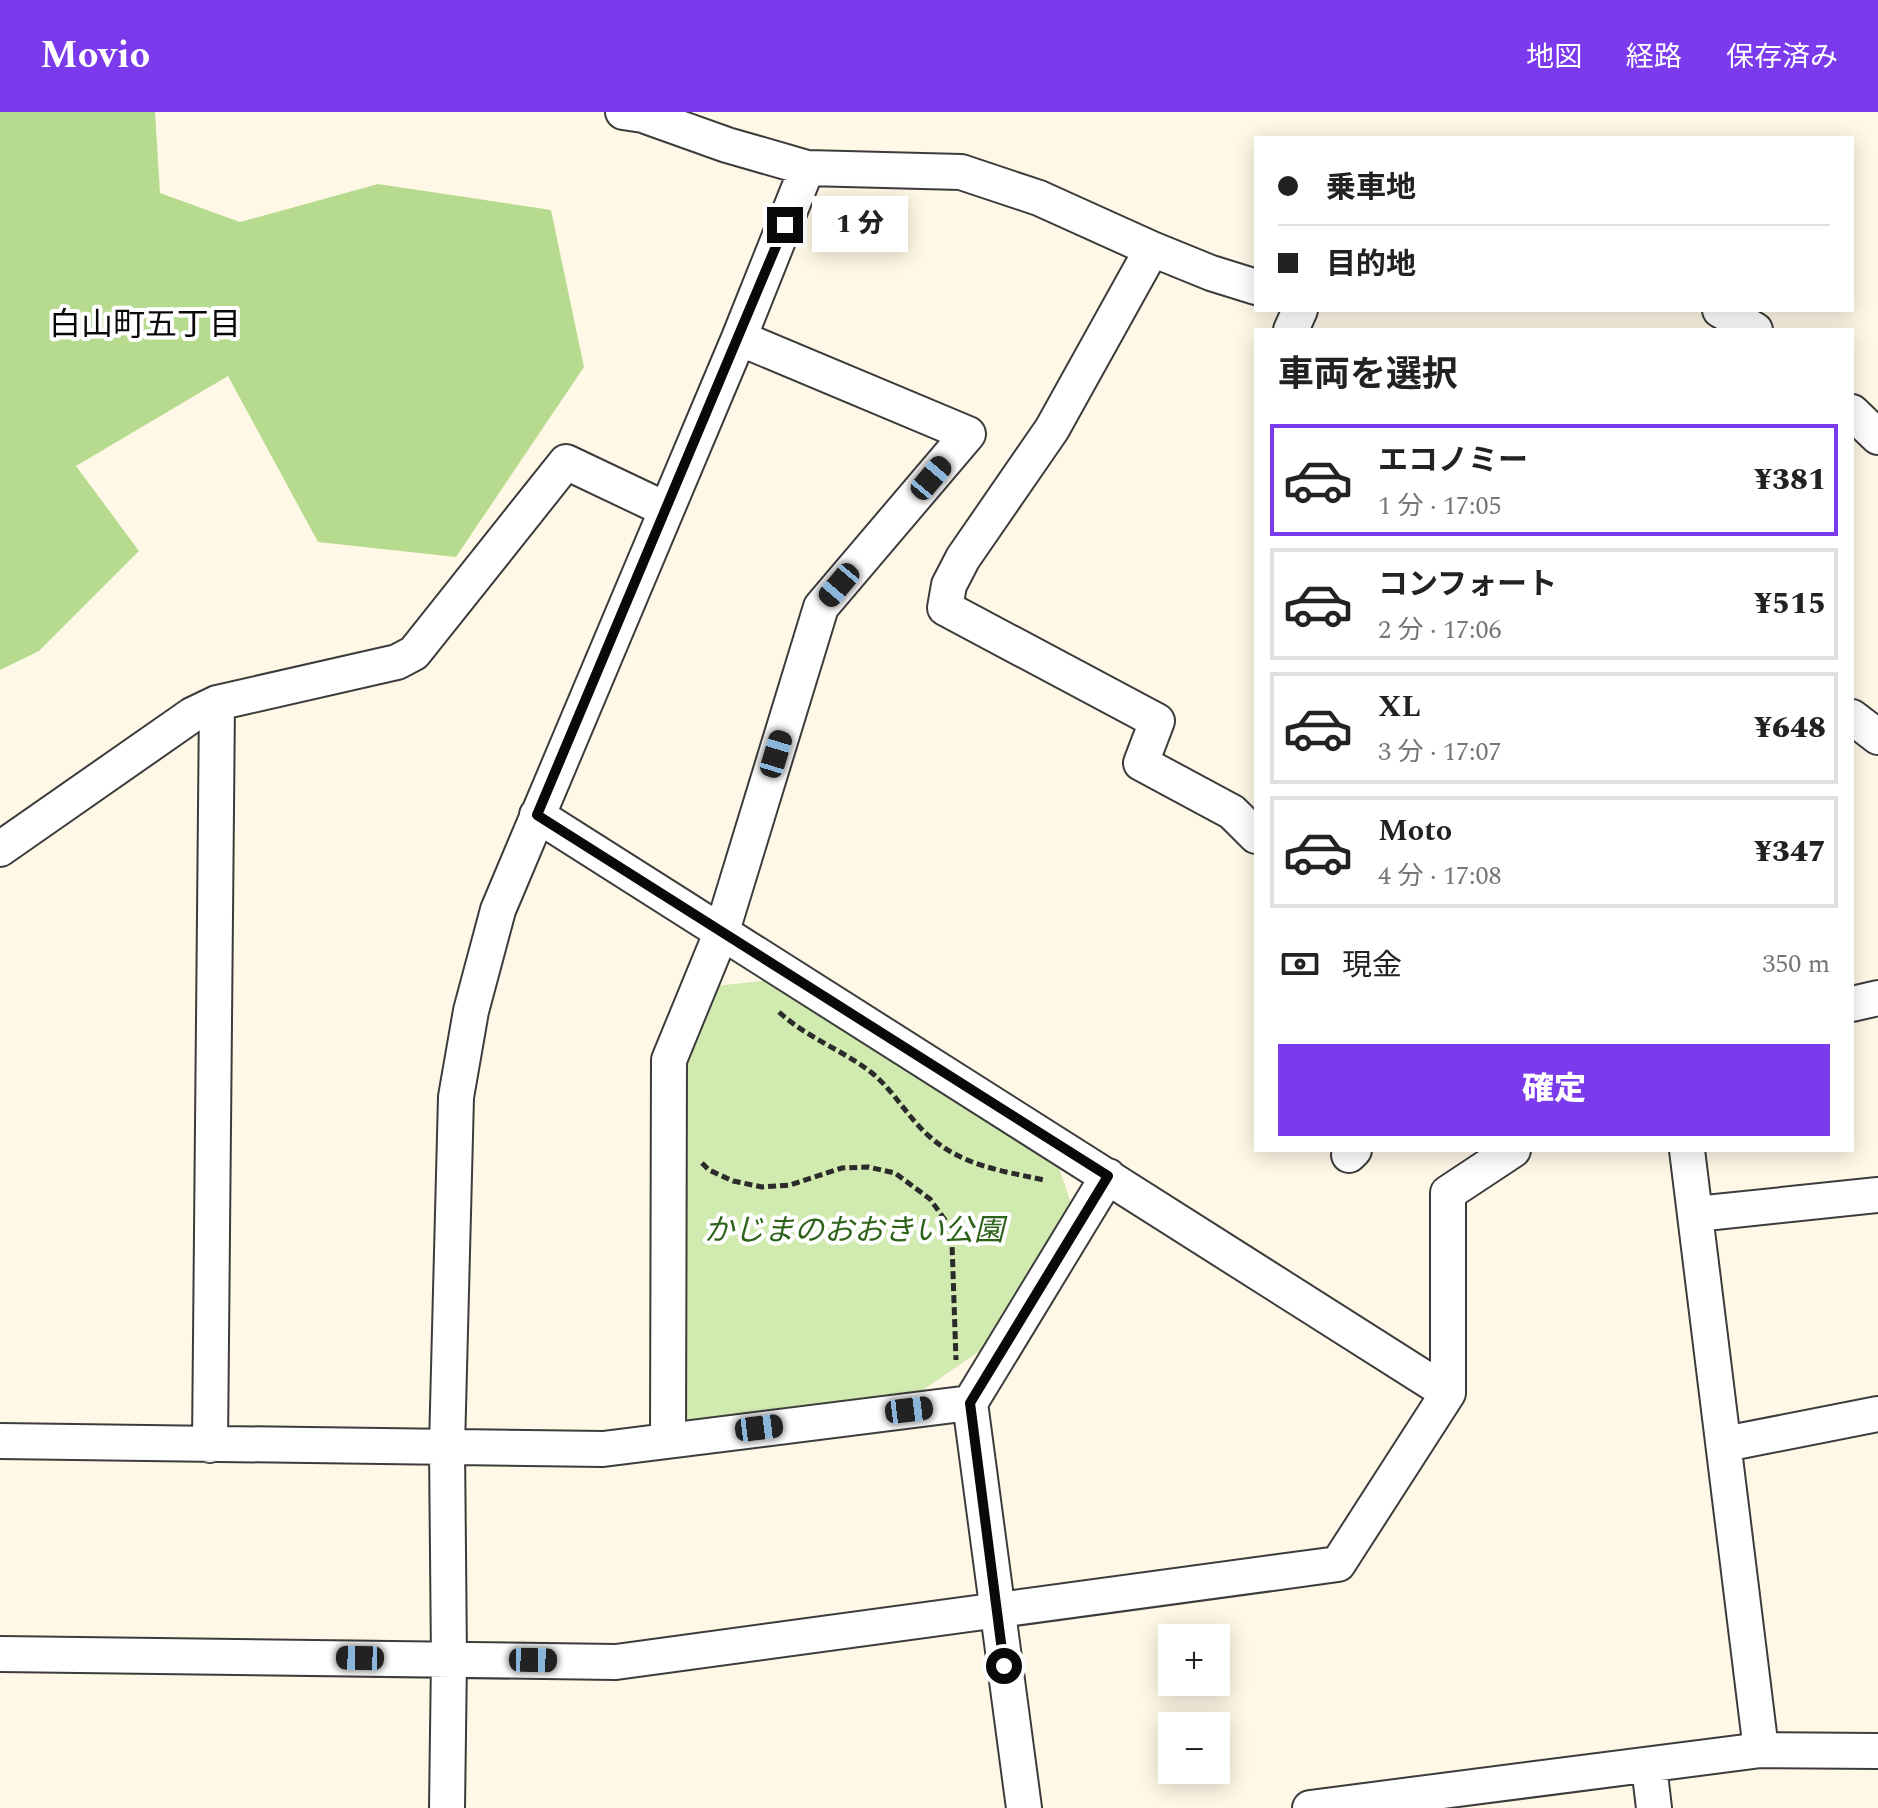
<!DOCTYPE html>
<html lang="ja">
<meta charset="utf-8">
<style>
:root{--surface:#fff;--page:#f2f2f2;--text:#222;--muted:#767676;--line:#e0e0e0;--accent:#7c3aed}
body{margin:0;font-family:Spectral,"Noto Sans JP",serif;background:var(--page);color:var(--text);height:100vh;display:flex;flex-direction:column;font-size:30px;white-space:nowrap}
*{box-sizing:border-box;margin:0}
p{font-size:26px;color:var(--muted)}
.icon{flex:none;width:44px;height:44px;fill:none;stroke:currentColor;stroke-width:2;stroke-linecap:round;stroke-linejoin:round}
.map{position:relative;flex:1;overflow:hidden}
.panel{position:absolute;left:1254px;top:216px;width:600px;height:824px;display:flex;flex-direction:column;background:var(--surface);border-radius:0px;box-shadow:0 4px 20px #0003}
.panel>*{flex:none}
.top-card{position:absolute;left:1254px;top:24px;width:600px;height:176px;border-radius:0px;box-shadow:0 4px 20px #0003;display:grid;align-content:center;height:176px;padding:0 24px;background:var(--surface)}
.buttons{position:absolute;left:1158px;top:1512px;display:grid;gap:16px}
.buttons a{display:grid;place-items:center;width:72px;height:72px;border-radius:0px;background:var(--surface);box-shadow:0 4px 20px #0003;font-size:40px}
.end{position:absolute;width:36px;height:36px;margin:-18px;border:10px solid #090909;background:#fff;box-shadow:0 0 0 4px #fff}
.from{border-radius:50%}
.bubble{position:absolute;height:56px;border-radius:0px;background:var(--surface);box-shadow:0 4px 20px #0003;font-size:26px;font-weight:800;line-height:56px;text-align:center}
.car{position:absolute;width:24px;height:48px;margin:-24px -12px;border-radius:10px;box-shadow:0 0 6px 2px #0007;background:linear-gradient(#222 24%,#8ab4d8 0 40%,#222 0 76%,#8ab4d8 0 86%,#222 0)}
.top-card b{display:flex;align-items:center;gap:28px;height:76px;font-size:30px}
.top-card b+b{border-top:2px solid var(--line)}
.top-card i{width:20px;height:20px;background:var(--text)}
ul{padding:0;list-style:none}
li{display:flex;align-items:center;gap:24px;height:112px;margin:0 16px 12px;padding:0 8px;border:4px solid var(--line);border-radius:0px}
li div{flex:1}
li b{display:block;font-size:30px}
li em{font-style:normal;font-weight:800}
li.current{border-color:var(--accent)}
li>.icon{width:72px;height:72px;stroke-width:1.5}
h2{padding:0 24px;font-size:36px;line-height:96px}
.pay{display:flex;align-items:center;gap:20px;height:88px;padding:0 24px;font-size:30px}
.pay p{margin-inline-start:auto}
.button{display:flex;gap:16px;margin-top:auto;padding:16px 24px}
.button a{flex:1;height:92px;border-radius:0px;background:var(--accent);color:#fff;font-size:32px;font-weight:800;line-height:92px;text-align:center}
header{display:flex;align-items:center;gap:48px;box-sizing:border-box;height:112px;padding:0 40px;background:var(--accent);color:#fff}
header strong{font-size:38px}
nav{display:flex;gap:44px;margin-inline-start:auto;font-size:28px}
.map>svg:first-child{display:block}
.green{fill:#d1eaaf}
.forest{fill:#b6db8e}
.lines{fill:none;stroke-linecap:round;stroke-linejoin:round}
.minor-casing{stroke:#3c3c3c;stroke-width:38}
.path{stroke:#2b2b2b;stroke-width:5;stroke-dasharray:8 4;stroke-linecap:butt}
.minor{stroke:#fff;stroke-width:34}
.route{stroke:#090909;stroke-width:10}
.labels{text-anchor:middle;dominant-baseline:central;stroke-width:8;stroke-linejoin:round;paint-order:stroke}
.park-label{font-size:30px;font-style:italic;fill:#2d6219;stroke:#fff}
.neighbourhood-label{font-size:32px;fill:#090909;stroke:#fff}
</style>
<header>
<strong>Movio</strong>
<nav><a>地図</a><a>経路</a><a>保存済み</a></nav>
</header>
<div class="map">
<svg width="1878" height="1696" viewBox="0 0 1878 1696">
<rect width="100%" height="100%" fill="#fff8e6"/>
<path class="green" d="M770 868 1058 1053 1072 1094 981 1238 923 1278 687 1309 685 951 715 874Z"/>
<path class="forest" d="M0 0H155L160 81 240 110 378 72 551 98 584 255 456 445 318 430 228 264 76 354 139 439 39 539 0 558Z"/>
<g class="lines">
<g class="minor-casing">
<path id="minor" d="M623 0 643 3 727 33 807 56 961 60 1039 86 1152 137 1211 161 1256 175
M1152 137 1052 317 963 446 949 473 945 496 1157 609 1141 651 1232 700 1256 724
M1720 198 1755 218
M1291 218 1300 198
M1852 300 1878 325
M1852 605 1878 625
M537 703 1448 1281
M0 737 192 603 217 591 397 550 414 541 566 350 665 397
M1852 892 1878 886
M1687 1038 1761 1638
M1349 1043 1354 1038
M1696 1102 1878 1083
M668 1327 669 948 722 819 821 495 968 322 739 226
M0 1329 603 1337 970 1291
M1725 1332 1878 1302
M210 1333 217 591
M0 1542 616 1550 1338 1452 1448 1281V1081L1513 1038
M1649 1654 1654 1696
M447 1696 449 1547 447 1335 456 985 471 899 498 798 739 226 807 56
M1024 1696 970 1291 1108 1064
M1310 1696 1761 1638 1878 1639"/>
</g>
<path class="path" d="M779 900C807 926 843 938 872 961 895 980 908 1006 930 1025 963 1054 1003 1059 1044 1068
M702 1051 709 1058 733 1069 762 1075 790 1073 842 1056 868 1055 895 1061 930 1087 945 1108 952 1131 956 1248"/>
<use href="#minor" class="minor"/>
</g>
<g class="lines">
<path class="route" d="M785 113 537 703 1108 1064 970 1291 1004 1554"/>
</g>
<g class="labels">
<g class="park-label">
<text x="854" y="1119">かじまのおおきい公園</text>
</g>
<g class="neighbourhood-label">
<text x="145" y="213">白山町五丁目</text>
</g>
</g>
</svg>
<div class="buttons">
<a>+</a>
<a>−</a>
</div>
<i class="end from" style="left:1004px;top:1554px"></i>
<i class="end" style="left:785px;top:113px"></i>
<div class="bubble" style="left:812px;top:84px;width:96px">1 分</div>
<i class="car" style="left:931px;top:366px;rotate:40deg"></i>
<i class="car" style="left:839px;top:473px;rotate:220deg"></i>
<i class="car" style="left:776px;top:642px;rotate:17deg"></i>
<i class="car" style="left:909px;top:1298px;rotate:83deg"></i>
<i class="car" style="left:759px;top:1316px;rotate:83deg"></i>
<i class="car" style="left:360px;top:1546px;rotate:271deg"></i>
<i class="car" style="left:533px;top:1548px;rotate:91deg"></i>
<div class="top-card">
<b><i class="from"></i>乗車地</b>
<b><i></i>目的地</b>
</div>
<section class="panel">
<h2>車両を選択</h2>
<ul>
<li class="current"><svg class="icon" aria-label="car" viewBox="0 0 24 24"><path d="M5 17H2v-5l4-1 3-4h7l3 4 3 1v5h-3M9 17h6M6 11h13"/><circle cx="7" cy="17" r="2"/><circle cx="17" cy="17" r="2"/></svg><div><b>エコノミー</b><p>1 分 · 17:05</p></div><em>¥381</em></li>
<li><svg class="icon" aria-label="car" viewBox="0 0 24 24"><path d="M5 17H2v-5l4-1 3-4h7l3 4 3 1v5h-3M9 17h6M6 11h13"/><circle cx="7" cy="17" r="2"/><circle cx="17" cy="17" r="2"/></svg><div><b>コンフォート</b><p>2 分 · 17:06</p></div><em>¥515</em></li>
<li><svg class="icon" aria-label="car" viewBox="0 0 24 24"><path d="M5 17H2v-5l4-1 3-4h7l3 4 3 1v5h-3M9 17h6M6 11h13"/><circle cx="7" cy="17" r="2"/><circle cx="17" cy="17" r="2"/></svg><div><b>XL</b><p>3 分 · 17:07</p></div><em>¥648</em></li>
<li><svg class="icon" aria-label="car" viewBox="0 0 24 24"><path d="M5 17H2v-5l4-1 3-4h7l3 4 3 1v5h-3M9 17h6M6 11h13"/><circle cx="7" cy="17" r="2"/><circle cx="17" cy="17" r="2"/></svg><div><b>Moto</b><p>4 分 · 17:08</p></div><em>¥347</em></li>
</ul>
<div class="pay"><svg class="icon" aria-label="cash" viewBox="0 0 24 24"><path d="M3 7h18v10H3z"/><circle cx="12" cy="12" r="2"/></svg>現金<p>350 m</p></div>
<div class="button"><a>確定</a></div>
</section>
</div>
